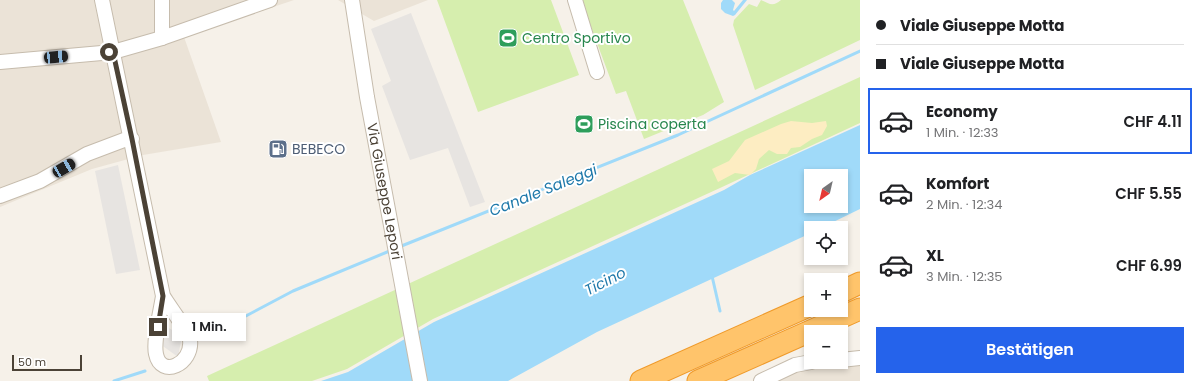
<!DOCTYPE html>
<html lang="de">
<meta charset="utf-8">
<style>
:root{--surface:#fff;--page:#f2f2f2;--text:#202124;--muted:#757577;--line:#e0e0e0;--accent:#2563eb}
body{margin:0;font-family:Poppins,sans-serif;background:var(--page);color:var(--text);height:100vh;display:flex;flex-direction:column;font-size:15px;white-space:nowrap}
*{box-sizing:border-box;margin:0}
p{font-size:13px;color:var(--muted)}
.icon{flex:none;width:22px;height:22px;fill:none;stroke:currentColor;stroke-width:2;stroke-linecap:round;stroke-linejoin:round}
.map{position:relative;flex:1;overflow:hidden}
.sheet{display:flex;flex-direction:column;background:var(--surface);width:340px}
.sheet>*{flex:none}
.guide{display:grid;align-content:center;height:88px;padding:0 16px;background:var(--surface)}
.needle{width:26px;rotate:214deg}
.controls{position:absolute;left:804px;top:169px;display:grid;gap:8px}
.controls a{display:grid;place-items:center;width:44px;height:44px;border-radius:0px;background:var(--surface);box-shadow:0 2px 6px #0003;font-size:20px}
.scale{position:absolute;left:12px;bottom:10px;width:70px;box-sizing:border-box;padding-left:4px;border:2px solid #4b4236;border-top:0;font-size:11px;line-height:14px;white-space:nowrap;color:#4b4236;-webkit-text-stroke:3px #fff;paint-order:stroke}
.end{position:absolute;width:18px;height:18px;margin:-9px;border:5px solid #4b4236;background:#fff;box-shadow:0 0 0 2px #fff}
.from{border-radius:50%}
.bubble{position:absolute;height:28px;border-radius:0px;background:var(--surface);box-shadow:0 2px 6px #0003;font-size:13px;font-weight:600;line-height:28px;text-align:center}
.car{position:absolute;width:12px;height:24px;margin:-12px -6px;border-radius:5px;box-shadow:0 0 3px 1px #0007;background:linear-gradient(#222 24%,#8ab4d8 0 40%,#222 0 76%,#8ab4d8 0 86%,#222 0)}
.guide b{display:flex;align-items:center;gap:14px;height:38px;font-size:15px}
.guide b+b{border-top:1px solid var(--line)}
.guide i{width:10px;height:10px;background:var(--text)}
ul{padding:0;list-style:none}
li{display:flex;align-items:center;gap:12px;height:66px;margin:0 8px 6px;padding:0 8px;border:2px solid transparent;border-radius:0px}
li div{flex:1}
li b{display:block;font-size:15px}
li em{font-style:normal;font-weight:600}
li.active{border-color:var(--accent)}
li>.icon{width:36px;height:36px;stroke-width:1.5}
.action{display:flex;gap:8px;margin-top:auto;padding:8px 16px}
.action a{flex:1;height:46px;border-radius:0px;background:var(--accent);color:#fff;font-size:16px;font-weight:600;line-height:46px;text-align:center}
main{display:flex;flex:1;min-height:0}
.map>svg:first-child{display:block}
.residential{fill:#ebe3d7}
.green{fill:#d6eeae}
.sand{fill:#fdedc2}
.parking{fill:#e7e4e1}
.water{fill:#a0daf9;fill-rule:evenodd}
.lines{fill:none;stroke-linecap:round;stroke-linejoin:round}
.stream{stroke:#a0daf9;stroke-width:3}
.minor-casing{stroke:#c6bcad;stroke-width:16}
.highway-casing{stroke:#ef9a2a;stroke-width:23}
.minor{stroke:#fff;stroke-width:14}
.highway{stroke:#ffc46b;stroke-width:21}
.route{stroke:#4b4236;stroke-width:5}
.labels{text-anchor:middle;dominant-baseline:central;stroke-width:4;stroke-linejoin:round;paint-order:stroke}
.leisure-label{font-size:14px;fill:#27864d;stroke:#fff;text-anchor:start}
.service-label{font-size:14px;fill:#4e5e75;stroke:#fff;text-anchor:start}
.street-label{font-size:14px;fill:#4b4236;stroke:#fff}
.water-label{font-size:15px;font-style:italic;fill:#1f79aa;stroke:#fff}
</style>
<main>
<div class="map">
<svg width="860" height="381" viewBox="0 0 860 381">
<rect width="100%" height="100%" fill="#f6f1e9"/>
<path class="residential" d="M0 0H294L184 37 221 142 143 155 92 169 0 207Z
M338 0H428L374 21Z
M860 360V381H761L801 366Z"/>
<path class="green" d="M437 0H551L579 75 478 112Z
M581 0H683L724 102 703 115 644 139 626 91 616 94Z
M761 0C769 3 772 8 781 0H860V40L755 90 733 25 734 20 749 4 757 7Z
M860 77V123L720 188 433 319 347 369 312 381H209L207 376Z"/>
<path class="sand" d="M791 121 812 123 826 121 827 126 822 135 812 139 800 147 791 148 787 154H777L769 150 759 159 756 169 750 175 735 173 718 182 712 169 729 161 745 140 781 124Z"/>
<path class="parking" d="M411 13 485 202 470 207 448 148 410 160 382 86 391 81 371 29Z
M118 165 140 270 116 274 95 171Z
M164 325 182 336 178 357 160 344Z"/>
<path class="water" d="M723 0H732L735 3 733 10 734 11 743 0H747L735 15 733 16 725 13 721 9V3Z
M860 125V209L821 228H811V233L597 332 508 381H321L348 372 434 322 724 190 750 175ZM811 176H841V206H811Z"/>
<g class="lines">
<path class="stream" d="M399 247 678 135 860 51
M712 276 720 311
M225 327 293 291 392 250
M114 381 145 371"/>
<g class="minor-casing">
<g id="minor">
<path d="M102 0 163 296C161 310 153 341 156 354 161 379 193 364 190 340 189 332 168 305 163 296"/>
<path d="M162 0V38"/>
<path id="s1" d="M352 0 367 97 420 381"/>
<path d="M575 0 597 72"/>
<path d="M0 62 113 52 162 38 270 0"/>
<path d="M0 196 40 181 87 154 124 140 132 139"/>
<path d="M841 360 860 358"/>
<path d="M761 381 795 365 811 362"/>
</g>
</g>
<g class="highway-casing">
<path id="highway" d="M841 292 860 283
M641 381 811 305
M698 381 860 309"/>
</g>
<use href="#minor" class="minor"/>
<use href="#highway" class="highway"/>
</g>
<g class="lines">
<path class="route" d="M109 52H113L132 139 163 296 158 327"/>
</g>
<defs>
<g id="stadium-square" transform="scale(1)"><rect x="-9" y="-9" width="18" height="18" rx="4" fill="#2e9e5b" stroke="#fff"/><path d="M0-5a6.5 5 0 1 0 0 10a6.5 5 0 1 0 0-10ZM-3.5-1.8h7v3.6h-7Z" fill="#fff"/></g>
<g id="fuel-square" transform="scale(1)"><rect x="-9" y="-9" width="18" height="18" rx="4" fill="#5c6f8a" stroke="#fff"/><path d="M-5.5-6h7V0h2V4h1.3V-2.5L3-4.5l.8-.8L6-3V5H2.5V1h-1V6h-7ZM-4.2-4.7v3.2H.2V-4.7Z" fill="#fff"/></g>
</defs>
<g fill-rule="evenodd">
<use href="#stadium-square" x="508" y="38"/>
<use href="#stadium-square" x="584" y="124"/>
<use href="#fuel-square" x="278" y="149"/>
</g>
<g class="labels">
<g class="leisure-label">
<text x="522" y="38">Centro Sportivo</text>
<text x="598" y="124">Piscina coperta</text>
</g>
<g class="service-label">
<text x="292" y="149">BEBECO</text>
</g>
<g class="street-label">
<text stroke="none"><textPath href="#s1" startOffset="194">Via Giuseppe Lepori</textPath></text>
</g>
<g class="water-label">
<text transform="translate(543 190) rotate(-22)">Canale Saleggi</text>
<text transform="translate(605 281) rotate(-27)">Ticino</text>
</g>
</g>
</svg>
<div class="controls">
<a><svg class="needle" viewBox="-14 -14 28 28"><path d="M0-13l5 13h-10z" fill="#e53935"/><path d="M0 13l5-13h-10z" fill="#757577"/></svg></a>
<a><svg class="icon" aria-label="locate" viewBox="0 0 24 24"><circle cx="12" cy="12" r="6"/><path d="M12 2v4M12 18v4M2 12h4M18 12h4"/></svg></a>
<a>+</a>
<a>−</a>
</div>
<div class="scale">50 m</div>
<i class="end from" style="left:109px;top:52px"></i>
<i class="end" style="left:158px;top:327px"></i>
<div class="bubble" style="left:172px;top:313px;width:74px">1 Min.</div>
<i class="car" style="left:56px;top:57px;rotate:85deg"></i>
<i class="car" style="left:64px;top:168px;rotate:60deg"></i>
</div>
<section class="sheet">
<div class="guide">
<b><i class="from"></i>Viale Giuseppe Motta</b>
<b><i></i>Viale Giuseppe Motta</b>
</div>
<ul>
<li class="active"><svg class="icon" aria-label="car" viewBox="0 0 24 24"><path d="M5 17H2v-5l4-1 3-4h7l3 4 3 1v5h-3M9 17h6M6 11h13"/><circle cx="7" cy="17" r="2"/><circle cx="17" cy="17" r="2"/></svg><div><b>Economy</b><p>1 Min. · 12:33</p></div><em>CHF 4.11</em></li>
<li><svg class="icon" aria-label="car" viewBox="0 0 24 24"><path d="M5 17H2v-5l4-1 3-4h7l3 4 3 1v5h-3M9 17h6M6 11h13"/><circle cx="7" cy="17" r="2"/><circle cx="17" cy="17" r="2"/></svg><div><b>Komfort</b><p>2 Min. · 12:34</p></div><em>CHF 5.55</em></li>
<li><svg class="icon" aria-label="car" viewBox="0 0 24 24"><path d="M5 17H2v-5l4-1 3-4h7l3 4 3 1v5h-3M9 17h6M6 11h13"/><circle cx="7" cy="17" r="2"/><circle cx="17" cy="17" r="2"/></svg><div><b>XL</b><p>3 Min. · 12:35</p></div><em>CHF 6.99</em></li>
</ul>
<div class="action"><a>Bestätigen</a></div>
</section>
</main>
